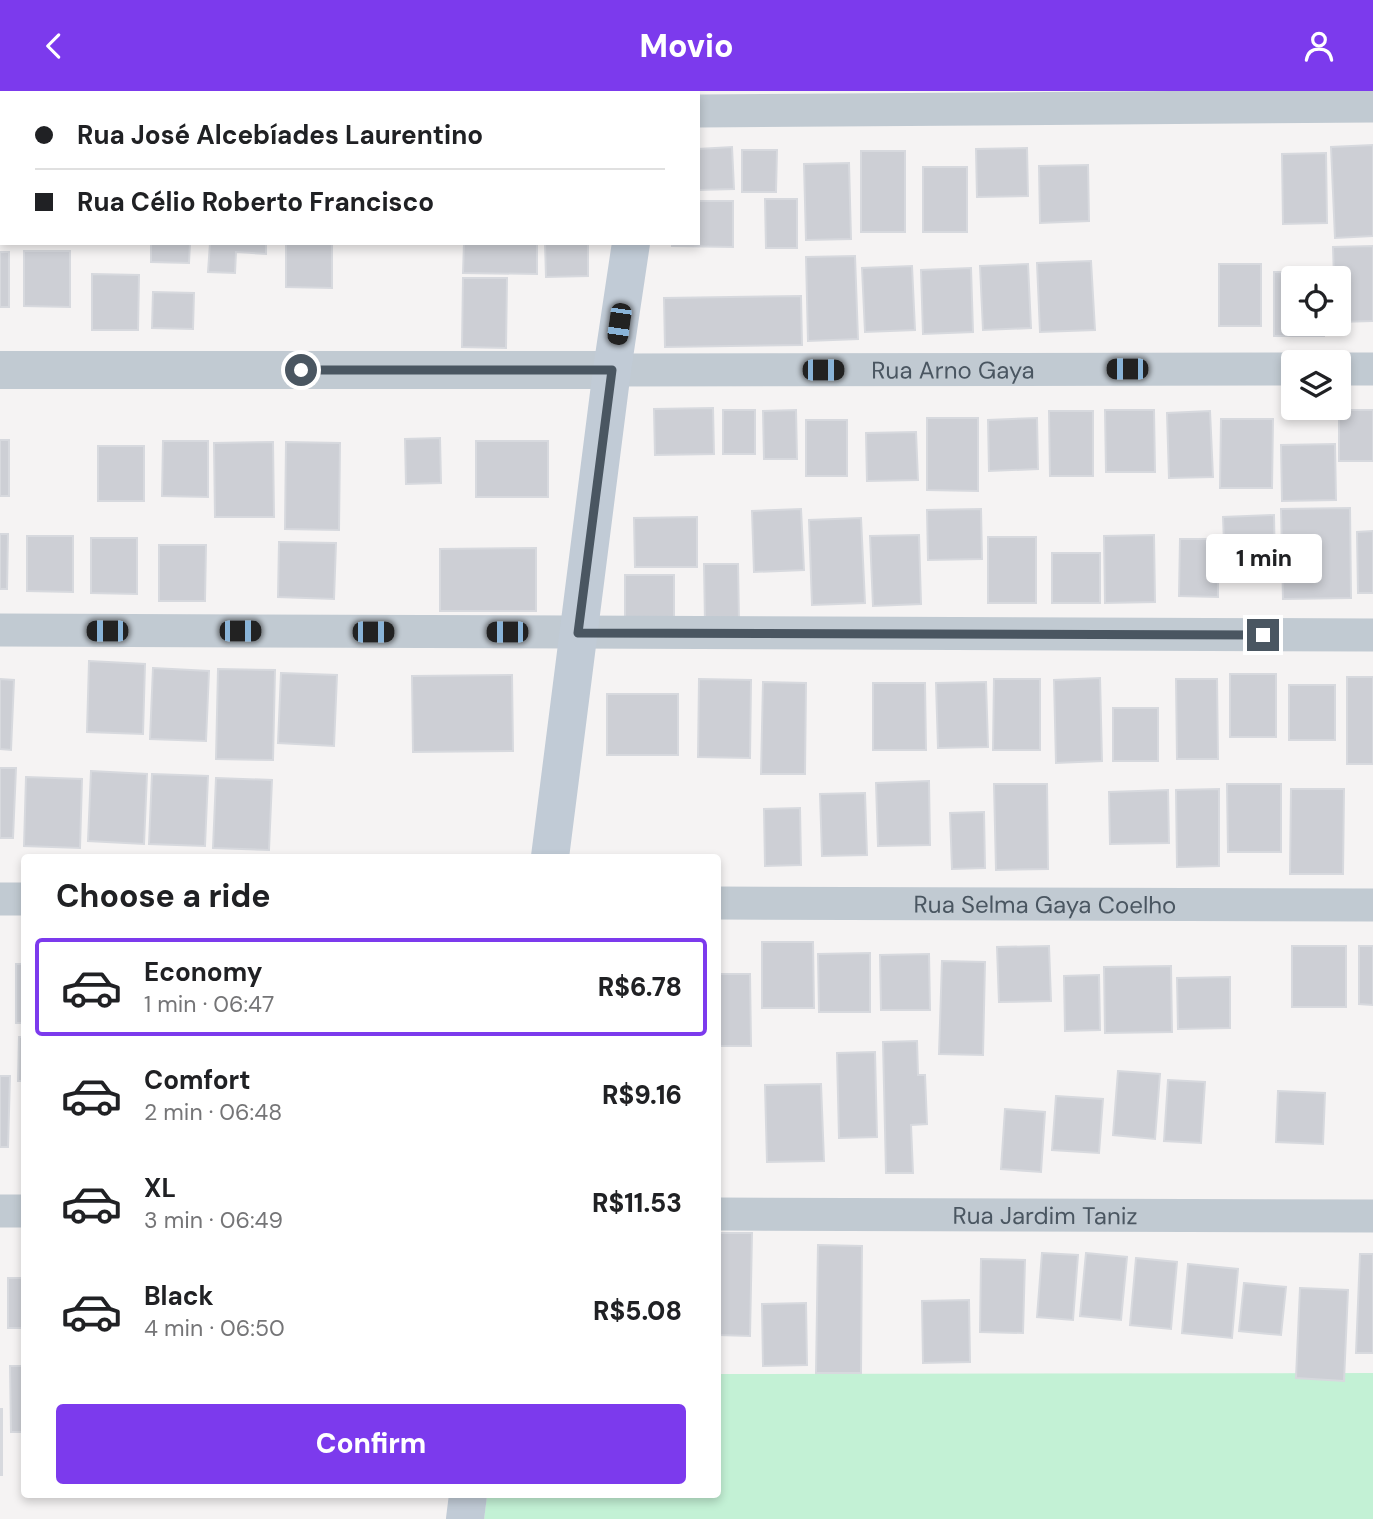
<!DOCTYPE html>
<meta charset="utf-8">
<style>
:root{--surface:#fff;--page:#f2f2f2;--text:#202124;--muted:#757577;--line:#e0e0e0;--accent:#7c3aed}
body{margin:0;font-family:"DM Sans",sans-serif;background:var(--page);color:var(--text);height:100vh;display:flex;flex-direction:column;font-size:26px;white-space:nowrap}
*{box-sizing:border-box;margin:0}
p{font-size:23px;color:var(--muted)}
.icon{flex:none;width:38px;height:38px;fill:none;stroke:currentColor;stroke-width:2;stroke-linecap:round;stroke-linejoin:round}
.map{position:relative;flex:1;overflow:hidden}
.side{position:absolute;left:21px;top:763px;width:700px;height:644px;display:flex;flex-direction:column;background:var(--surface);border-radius:7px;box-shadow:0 4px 10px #0003}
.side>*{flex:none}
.banner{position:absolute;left:0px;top:0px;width:700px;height:154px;box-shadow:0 4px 10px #0003;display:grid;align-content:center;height:154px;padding:0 35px;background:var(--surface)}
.fabs{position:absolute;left:1281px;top:175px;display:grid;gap:14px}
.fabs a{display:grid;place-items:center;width:70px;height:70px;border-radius:7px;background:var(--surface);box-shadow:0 4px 10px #0003;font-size:35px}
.end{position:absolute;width:32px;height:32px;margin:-16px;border:9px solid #4a5661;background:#fff;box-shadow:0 0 0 4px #fff}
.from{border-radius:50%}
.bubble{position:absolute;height:49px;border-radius:7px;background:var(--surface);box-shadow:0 4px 10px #0003;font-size:23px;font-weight:800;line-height:49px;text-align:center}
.car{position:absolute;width:21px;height:42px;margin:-21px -10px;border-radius:9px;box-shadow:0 0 5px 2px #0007;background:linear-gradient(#222 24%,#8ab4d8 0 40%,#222 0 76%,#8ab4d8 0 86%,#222 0)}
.banner b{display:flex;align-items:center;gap:24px;height:66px;font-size:26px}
.banner b+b{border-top:2px solid var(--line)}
.banner i{width:18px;height:18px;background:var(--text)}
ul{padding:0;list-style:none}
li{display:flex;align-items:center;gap:21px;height:98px;margin:0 14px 10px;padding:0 21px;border:4px solid transparent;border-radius:7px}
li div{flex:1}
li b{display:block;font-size:26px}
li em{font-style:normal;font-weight:800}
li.current{border-color:var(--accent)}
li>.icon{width:63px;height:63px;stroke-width:1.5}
h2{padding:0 35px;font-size:32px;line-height:84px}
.action{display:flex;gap:14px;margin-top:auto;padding:14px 35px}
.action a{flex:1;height:80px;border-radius:7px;background:var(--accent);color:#fff;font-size:28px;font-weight:800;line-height:80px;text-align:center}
header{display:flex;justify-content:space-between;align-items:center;height:91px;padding:0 35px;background:var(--accent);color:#fff;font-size:32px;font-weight:800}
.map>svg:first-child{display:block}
.green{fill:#c3f1d5}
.building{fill:#cdcfd5;stroke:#d7d9de;stroke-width:2}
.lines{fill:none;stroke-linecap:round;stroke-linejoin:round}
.minor{stroke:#c1cad2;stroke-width:33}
.tertiary{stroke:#c1cad2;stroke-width:38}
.secondary{stroke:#c1cbd6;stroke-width:38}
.route{stroke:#4a5661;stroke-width:9}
.labels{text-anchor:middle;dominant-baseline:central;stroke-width:5;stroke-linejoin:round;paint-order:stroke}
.street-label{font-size:24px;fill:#4a5661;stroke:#fff}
</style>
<header><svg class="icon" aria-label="back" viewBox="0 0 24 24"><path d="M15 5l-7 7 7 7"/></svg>Movio<svg class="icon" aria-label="person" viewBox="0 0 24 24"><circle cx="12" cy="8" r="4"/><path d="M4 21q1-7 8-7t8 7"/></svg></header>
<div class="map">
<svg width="1373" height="1428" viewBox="0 0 1373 1428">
<rect width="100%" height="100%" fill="#f5f3f3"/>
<path class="green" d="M1373 1282V1428H484L487 1404H718V1283Z"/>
<path class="building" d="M1373 54V145L1335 147 1331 56Z
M732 56 734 98 698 99V58Z
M1027 57 1028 105 977 106 976 58Z
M742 59H777L776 101H742Z
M861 60H905V141H861Z
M1326 62 1327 132 1283 133 1282 63Z
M849 72 851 148 806 149 804 73Z
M1088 74 1089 130 1040 132 1039 75Z
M923 76H967V141H923Z
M765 108H797V157H766Z
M698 110H733V156L672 155V152H698Z
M151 152H190L189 172 151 171Z
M210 152H266V163L236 161 235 182 208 181Z
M286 152H332V197L286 196Z
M464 152H537V183L463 182Z
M545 152H588V185L546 186Z
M1373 155V230L1339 231V187H1334L1333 156Z
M24 160H70V216L24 215Z
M0 161H9V216H0Z
M855 165 858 248 808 250 806 166Z
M1091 170 1095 239 1040 241 1037 172Z
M1028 173 1031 237 983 239 980 175Z
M1219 173H1261V235H1219Z
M912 175 915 239 865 241 862 177Z
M971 177 973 241 923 243 921 179Z
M1274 181H1325L1324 187H1293V233H1324V245H1274Z
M92 183 139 184 138 239H92Z
M463 187H507L506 257 462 256Z
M153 201 194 202 193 238 152 237Z
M801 205 802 254 665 256 664 207Z
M713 317 714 363 655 364 654 318Z
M723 319H755V363H723Z
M796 319 797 368H764L763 320Z
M1105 319H1154L1155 381H1106Z
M1339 319H1373V370H1339Z
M1049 320H1093V385H1050Z
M1210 320 1213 386 1169 387 1167 322Z
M927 327H978V400L927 399Z
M1037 327 1038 378 989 380 988 329Z
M1221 328H1273L1272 397H1220Z
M806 329H847V385H806Z
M916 341 918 389 867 390 866 342Z
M440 347 441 392 406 393 405 348Z
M0 349H9V405H0Z
M163 350H208V406L162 405Z
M476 350H548V406H476Z
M273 351 274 426H215L214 352Z
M286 351 340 352 339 439 285 438Z
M1335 353 1336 409 1282 410 1281 354Z
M98 355H144V410H98Z
M1350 417 1351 507 1283 508 1281 418Z
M801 418 804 479 754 481 752 420Z
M981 418 982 468 928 469 927 419Z
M1274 424 1275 477 1225 478 1223 426Z
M697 426V476H635L634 427Z
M861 427 865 512 812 514 809 429Z
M1373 440V502H1358L1357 441Z
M0 443H8L7 498H0Z
M919 444 921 513 873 515 870 445Z
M1154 444 1155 511 1105 512 1104 445Z
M27 445H73V501L27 500Z
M988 446H1036V512H988Z
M91 447H137V503L91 502Z
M1180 448H1218V506L1179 505Z
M279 451 336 452 334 508 278 506Z
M159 454H206L205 510H159Z
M536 457V520H440V458Z
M1052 462H1100V512H1052Z
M704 473H738L739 531 705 532Z
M625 484H674V527H625Z
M89 570 145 573 143 643 87 641Z
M153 577 209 580 206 650 150 648Z
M218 578 275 579 273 669 216 668Z
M281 582 337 584 334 655 278 652Z
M1230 583H1276V646H1230Z
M512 584 513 660 413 661 412 585Z
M1347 586H1373V673H1347Z
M1100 587 1102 670 1056 672 1054 589Z
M0 588 14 589 11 659 0 658Z
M699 588 751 589 750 667 698 666Z
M994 588H1040V659H993Z
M1176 588H1217L1218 668H1177Z
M763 591 806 592 805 683H761Z
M986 591 988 656 938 657 936 592Z
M873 592H925L926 659H873Z
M1289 594H1335V649H1289Z
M607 603H678V664H607Z
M1113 617H1158V670H1113Z
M0 677H16L13 747H0Z
M91 680 147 683 144 753 88 750Z
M152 683 208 685 205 755 149 753Z
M26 686 82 688 80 757 24 755Z
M216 687 272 689 269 759 213 757Z
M929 690 930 754 878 755 876 692Z
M994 693H1047L1048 778 996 779Z
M1227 693H1281V761H1228Z
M1219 698V775L1177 776 1176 699Z
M1291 698H1344L1343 783H1290Z
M1168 699 1169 752 1110 753 1109 701Z
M865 702 867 764 822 765 820 703Z
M800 717 801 774 765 775 764 718Z
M984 721 985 777 952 778 950 722Z
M762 851H813L814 917H762Z
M1049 855 1051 910 999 911 997 856Z
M1292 855H1346V916H1292Z
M1359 855H1373V914L1359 913Z
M870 862V921H819L818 863Z
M929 863 930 919H881L880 864Z
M942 870 985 871 983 964 939 963Z
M16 873H24V932H16Z
M1171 875 1172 941 1105 942 1104 876Z
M718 883H750L751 955H718Z
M1099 884 1100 939 1065 940 1064 885Z
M1230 886V937L1178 938 1177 887Z
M19 946H24V990H18Z
M917 950 918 984H925L927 1033 911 1034 913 1082H886L883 951Z
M875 961 877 1046 839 1047 837 962Z
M1118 980 1160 983 1155 1048 1113 1044Z
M0 985H10L8 1056H0Z
M1168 989 1205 991 1201 1052 1164 1050Z
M821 993 824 1070 767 1071 765 994Z
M1278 1000 1325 1002 1323 1053 1276 1051Z
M1056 1005 1103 1008 1099 1062 1052 1059Z
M1005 1018 1045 1021 1041 1081 1001 1078Z
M718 1142H752L750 1245 718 1244Z
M818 1154 862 1155 861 1282H816Z
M1042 1162 1078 1164 1073 1229 1037 1226Z
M1086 1162 1127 1166 1121 1229 1080 1225Z
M1360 1163H1373V1262H1356Z
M1136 1167 1177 1171 1171 1238 1130 1234Z
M981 1168 1025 1169 1023 1242 980 1241Z
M1188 1173 1238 1178 1232 1247 1182 1242Z
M8 1187H24V1237H8Z
M1244 1192 1286 1196 1281 1244 1239 1240Z
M1300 1197 1348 1199 1344 1290 1296 1287Z
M969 1209 970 1271 923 1272 922 1210Z
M806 1212 807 1274 763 1275 762 1213Z
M10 1275H24V1341H11Z
M0 1318H2V1384H0Z"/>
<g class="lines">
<g class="minor">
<path d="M698 20 1373 15"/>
<path d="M1339 278H1373"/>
<path id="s1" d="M612 279 1293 278"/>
<path d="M0 539 1373 544"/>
<path d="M0 808H24"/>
<path id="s2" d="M718 812 1373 814"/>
<path d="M0 1120H24"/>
<path id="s3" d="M718 1123 1373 1125"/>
</g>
<path class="tertiary" d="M0 279H612"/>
<path class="secondary" d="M653 2V0
M550 766 612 279 631 152
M465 1428 468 1404"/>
</g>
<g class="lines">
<path class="route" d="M301 279H612L578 542 1263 544"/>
</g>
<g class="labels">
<g class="street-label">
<text stroke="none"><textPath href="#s1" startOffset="341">Rua Arno Gaya</textPath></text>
<text stroke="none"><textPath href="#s2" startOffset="327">Rua Selma Gaya Coelho</textPath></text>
<text stroke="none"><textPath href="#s3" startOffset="327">Rua Jardim Taniz</textPath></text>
</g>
</g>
</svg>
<div class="fabs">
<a><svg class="icon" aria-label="locate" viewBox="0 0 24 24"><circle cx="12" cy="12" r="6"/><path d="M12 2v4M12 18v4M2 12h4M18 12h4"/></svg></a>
<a><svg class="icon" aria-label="layers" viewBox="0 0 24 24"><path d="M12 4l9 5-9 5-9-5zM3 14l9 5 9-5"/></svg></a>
</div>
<i class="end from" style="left:301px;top:279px"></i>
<i class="end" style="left:1263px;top:544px"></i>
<div class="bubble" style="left:1206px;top:443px;width:116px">1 min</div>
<i class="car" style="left:619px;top:233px;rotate:188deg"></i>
<i class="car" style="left:1127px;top:278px;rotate:270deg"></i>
<i class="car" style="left:823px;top:279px;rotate:90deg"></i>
<i class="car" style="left:107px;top:540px;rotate:270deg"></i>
<i class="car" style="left:240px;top:540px;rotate:90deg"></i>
<i class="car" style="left:373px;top:541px;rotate:90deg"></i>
<i class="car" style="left:507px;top:541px;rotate:270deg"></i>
<div class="banner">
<b><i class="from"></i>Rua José Alcebíades Laurentino</b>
<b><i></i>Rua Célio Roberto Francisco</b>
</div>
<section class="side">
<h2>Choose a ride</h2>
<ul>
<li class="current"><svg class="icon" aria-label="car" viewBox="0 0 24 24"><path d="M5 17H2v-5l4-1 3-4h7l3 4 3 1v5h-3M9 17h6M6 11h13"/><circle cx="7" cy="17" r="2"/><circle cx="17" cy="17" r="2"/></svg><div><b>Economy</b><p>1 min · 06:47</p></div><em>R$6.78</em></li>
<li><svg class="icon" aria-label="car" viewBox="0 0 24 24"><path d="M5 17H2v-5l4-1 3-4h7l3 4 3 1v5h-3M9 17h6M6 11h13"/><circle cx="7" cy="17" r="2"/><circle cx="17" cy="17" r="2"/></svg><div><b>Comfort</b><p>2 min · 06:48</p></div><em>R$9.16</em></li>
<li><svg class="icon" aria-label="car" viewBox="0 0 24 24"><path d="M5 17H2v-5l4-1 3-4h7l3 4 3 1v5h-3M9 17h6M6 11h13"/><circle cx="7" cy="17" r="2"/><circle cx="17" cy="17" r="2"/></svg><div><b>XL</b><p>3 min · 06:49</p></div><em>R$11.53</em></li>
<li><svg class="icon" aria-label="car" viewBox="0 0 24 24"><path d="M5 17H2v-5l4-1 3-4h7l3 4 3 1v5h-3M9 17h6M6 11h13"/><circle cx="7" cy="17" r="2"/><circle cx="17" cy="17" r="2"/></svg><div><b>Black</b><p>4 min · 06:50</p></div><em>R$5.08</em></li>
</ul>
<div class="action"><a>Confirm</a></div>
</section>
</div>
